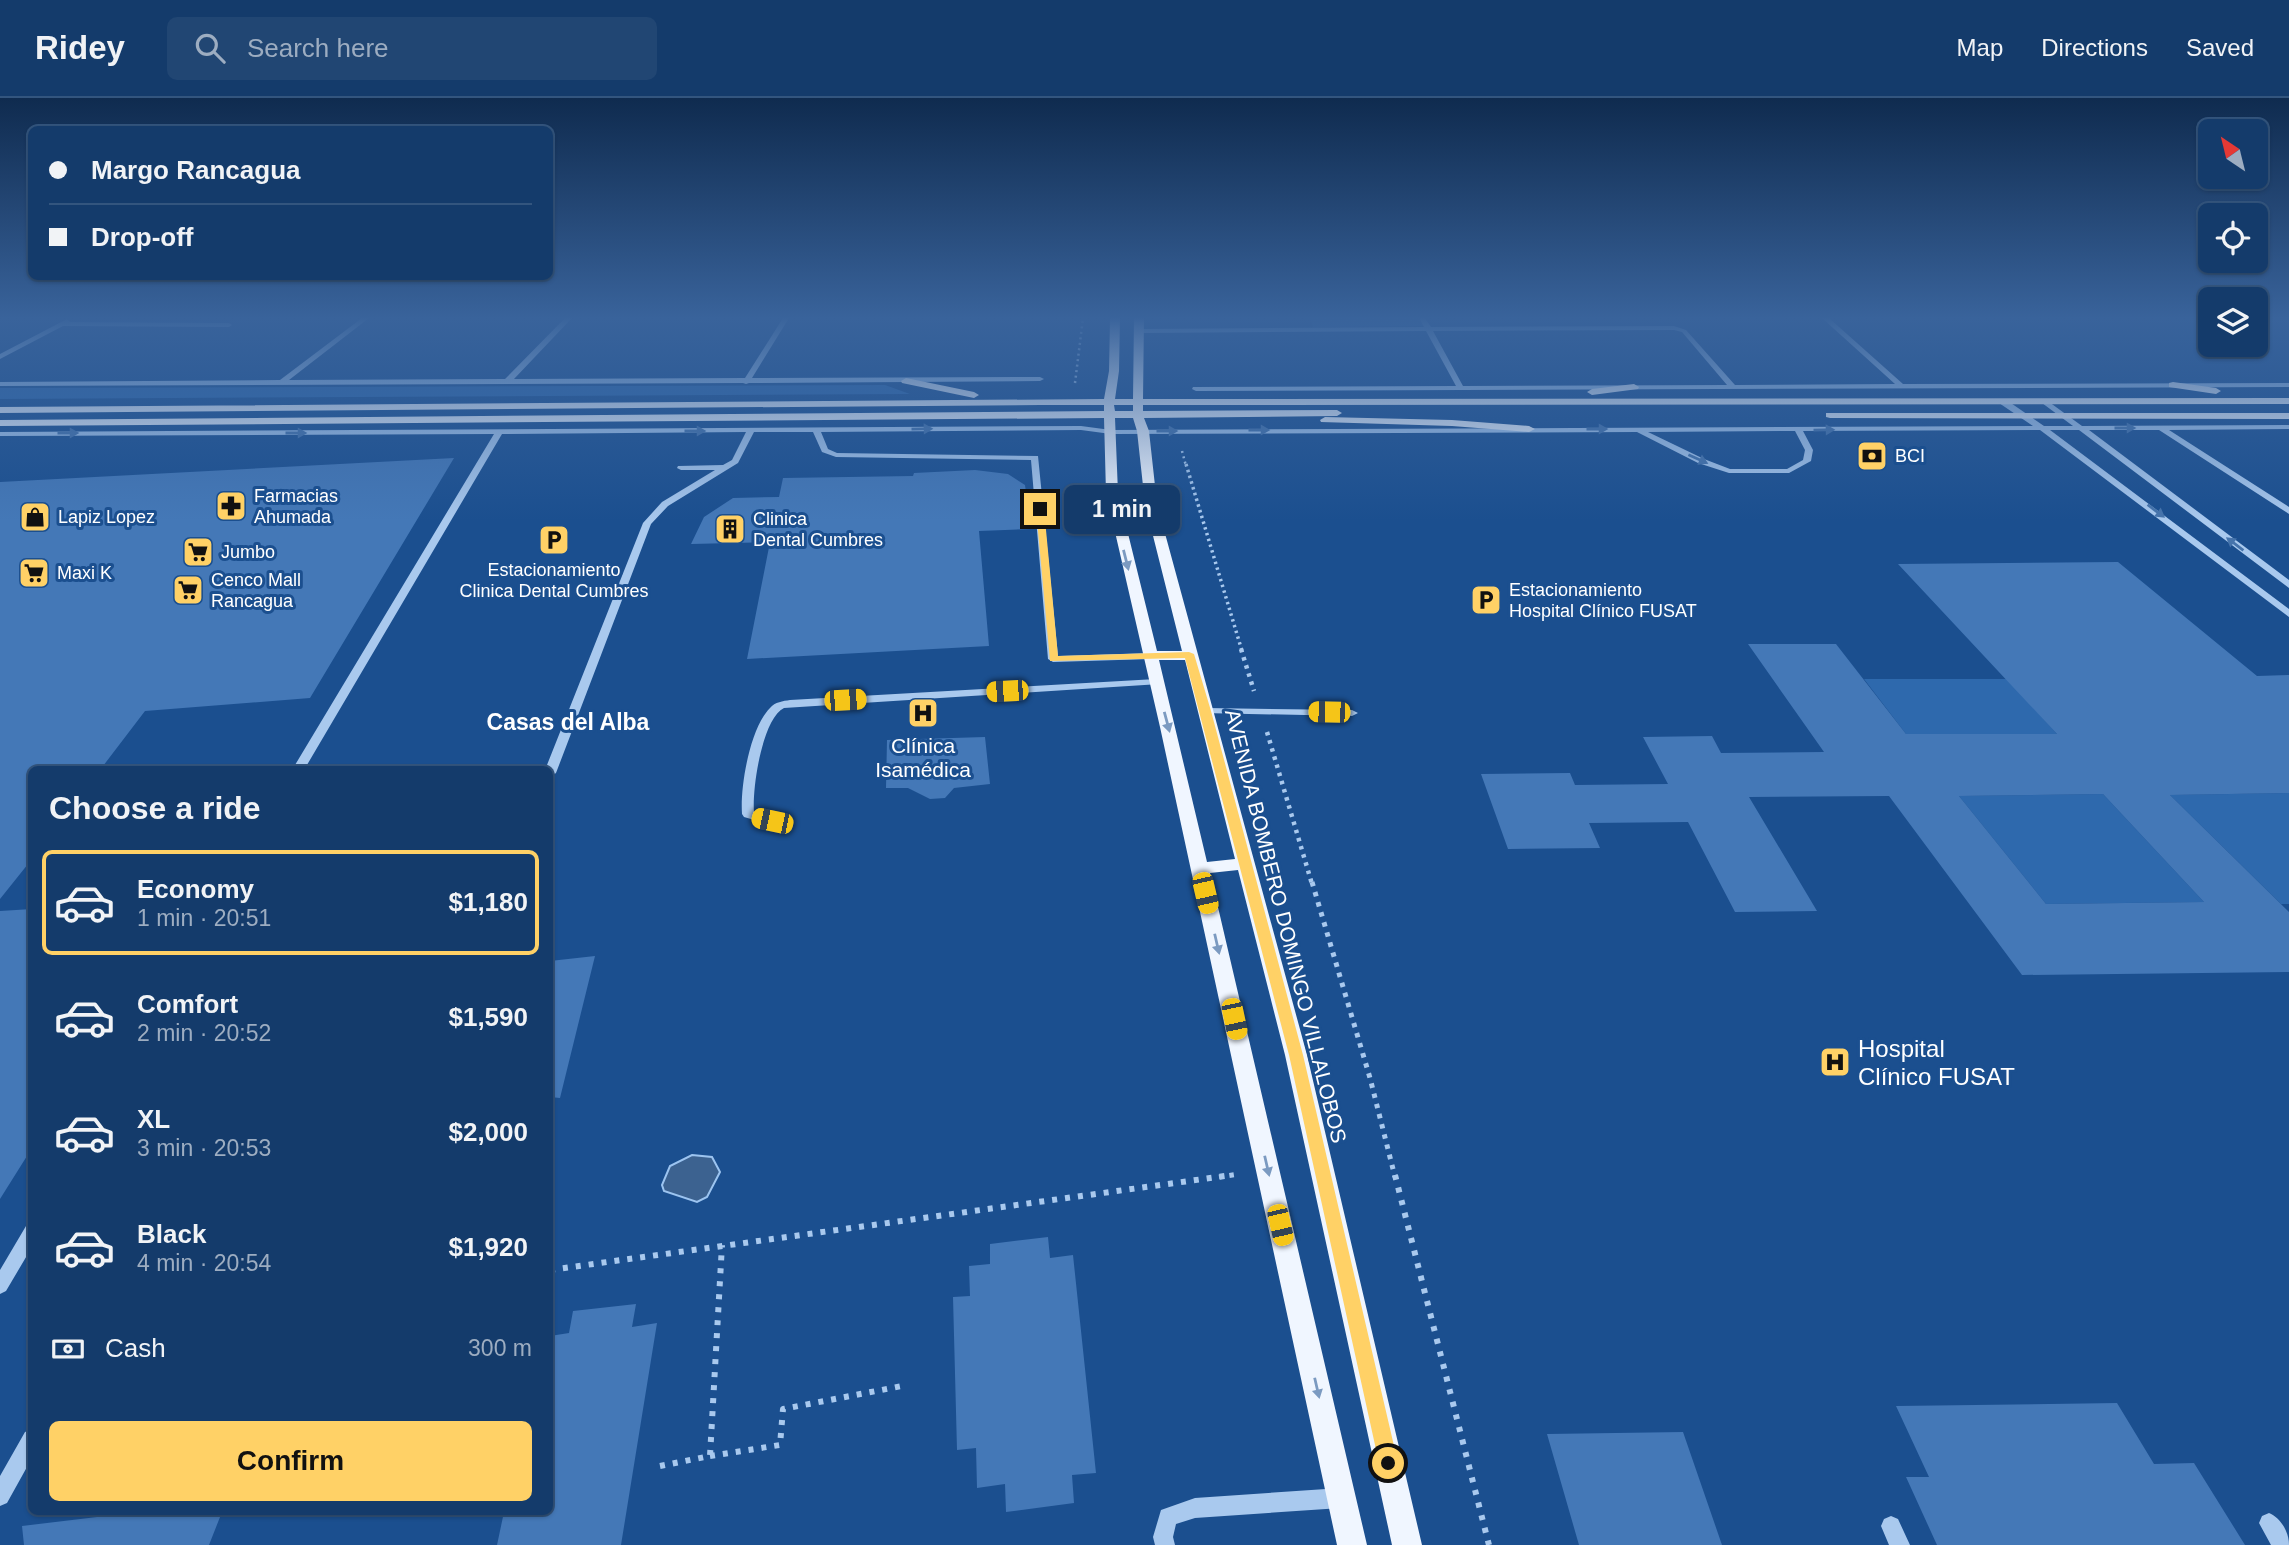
<!DOCTYPE html>
<meta charset="utf-8">
<style>
:root{--surface:#143b6b;--page:#214673;--text:#f1f3f6;--muted:#9dadc1;--line:#33557e;--accent:#ffd166}
body{margin:0;font-family:Arial,sans-serif;background:var(--page);color:var(--text);height:100vh;display:flex;flex-direction:column;font-size:26px;white-space:nowrap}
*{box-sizing:border-box;margin:0}
p{font-size:23px;color:var(--muted)}
.icon{flex:none;width:38px;height:38px;fill:none;stroke:currentColor;stroke-width:2;stroke-linecap:round;stroke-linejoin:round}
.map{position:relative;flex:1;overflow:hidden}
.details{position:absolute;left:28px;top:668px;width:525px;height:749px;display:flex;flex-direction:column;background:var(--surface);border-radius:10px;box-shadow:0 2px 5px #0004,0 0 0 2px var(--line)}
.details>*{flex:none}
.guide{position:absolute;left:28px;top:28px;width:525px;height:154px;border-radius:10px;box-shadow:0 2px 5px #0004,0 0 0 2px var(--line);display:grid;align-content:center;height:154px;padding:0 21px;background:var(--surface)}
.needle{width:46px;rotate:325deg}
.tools{position:absolute;left:2198px;top:21px;display:grid;gap:14px}
.tools a{display:grid;place-items:center;width:70px;height:70px;border-radius:10px;background:var(--surface);box-shadow:0 2px 5px #0004,0 0 0 2px var(--line);font-size:35px}
.end{position:absolute;width:32px;height:32px;margin:-16px;border:9px solid #ffd166;background:#111;box-shadow:0 0 0 4px #111}
.from{border-radius:50%}
.bubble{position:absolute;height:49px;border-radius:10px;background:var(--surface);box-shadow:0 2px 5px #0004,0 0 0 2px var(--line);font-size:23px;font-weight:600;line-height:49px;text-align:center}
.car{position:absolute;width:21px;height:42px;margin:-21px -10px;border-radius:9px;box-shadow:0 0 5px 2px #0007;background:linear-gradient(#f5c518 24%,#345 0 40%,#f5c518 0 76%,#345 0 86%,#f5c518 0)}
.guide b{display:flex;align-items:center;gap:24px;height:66px;font-size:26px}
.guide b+b{border-top:2px solid var(--line)}
.guide i{width:18px;height:18px;background:var(--text)}
ul{padding:0;list-style:none}
li{display:flex;align-items:center;gap:21px;height:105px;margin:0 14px 10px;padding:0 7px;border:4px solid transparent;border-radius:10px}
li div{flex:1}
li b{display:block;font-size:26px}
li em{font-style:normal;font-weight:600}
li.on{border-color:var(--accent)}
li>.icon{width:63px;height:63px;stroke-width:1.5}
h2{padding:0 21px;font-size:32px;line-height:84px}
.pay{display:flex;align-items:center;gap:18px;height:77px;padding:0 21px;font-size:26px}
.pay p{margin-inline-start:auto}
.button{display:flex;gap:14px;margin-top:auto;padding:14px 21px}
.button a{flex:1;height:80px;border-radius:10px;background:var(--accent);color:#111;font-size:28px;font-weight:600;line-height:80px;text-align:center}
header{display:flex;align-items:center;gap:42px;box-sizing:border-box;height:98px;padding:0 35px;background:var(--surface);border-bottom:2px solid var(--line)}
header strong{font-size:33px}
nav{display:flex;gap:38px;margin-inline-start:auto;font-size:24px}
.search{width:490px;height:63px;background:var(--page);display:flex;align-items:center;gap:18px;box-sizing:border-box;padding:0 24px;border-radius:10px;color:var(--muted);font-size:26px}
.map>svg:first-child{display:block}
.green{fill:#2e69ad}
.water{fill:#3c6290;stroke:#9cc4f0;stroke-width:2}
.building{fill:#4478b7;fill-rule:evenodd}
.lines{fill:none;stroke-linecap:round;stroke-linejoin:round}
.path-far4{stroke:#a9c9ee;stroke-width:2.5;stroke-dasharray:2 3.5;stroke-linecap:butt}
.path-far3{stroke:#a9c9ee;stroke-width:3.5;stroke-dasharray:2.5 3.5;stroke-linecap:butt}
.path-far2{stroke:#a9c9ee;stroke-width:4.5;stroke-dasharray:3.5 5;stroke-linecap:butt}
.path-far1{stroke:#a9c9ee;stroke-width:5;stroke-dasharray:4.5 6;stroke-linecap:butt}
.path{stroke:#a9c9ee;stroke-width:6;stroke-dasharray:5 8;stroke-linecap:butt}
.minor{fill:#a9c9ee;fill-rule:evenodd}
.major{fill:#f0f6ff;fill-rule:evenodd}
.oneway{fill:#4674ac}
.oneway2{fill:#7b9ac1}
.route{fill:#ffd166}
.labels{text-anchor:middle;dominant-baseline:central;stroke-width:6;stroke-linejoin:round;paint-order:stroke}
.far-poi-label{font-size:18px;fill:#fff;stroke:#1b4f8f;text-anchor:start}
.poi-label{font-size:21px;fill:#fff;stroke:#1b4f8f}
.street-label{font-size:21px;fill:#fff;stroke:#1b4f8f}
.neighbourhood-label{font-size:23px;font-weight:bold;fill:#fff;stroke:#1b4f8f}
.near-poi-label{font-size:24px;fill:#fff;stroke:#1b4f8f;text-anchor:start}
</style>
<header>
<strong>Ridey</strong>
<div class="search"><svg class="icon" aria-label="search" viewBox="0 0 24 24"><circle cx="10" cy="10" r="6"/><path d="M15 15l6 6"/></svg>Search here</div>
<nav><a>Map</a><a>Directions</a><a>Saved</a></nav>
</header>
<div class="map">
<svg width="2289" height="1447" viewBox="0 0 2289 1447">
<rect width="100%" height="100%" fill="#1b4f8f"/>
<path class="green" d="M1310 220H1419L1423 228 1313 229Z
M885 287 910 296 0 301V290Z
M1864 581H2007L2057 636H1906Z
M2289 695V806H2281L2170 697Z
M2103 696 2204 804 2046 806 1959 698Z"/>
<path class="water" d="M692 1057 712 1059 720 1074 707 1099 697 1104 664 1093 662 1087 670 1068Z"/>
<path class="building" d="M454 360 310 600 145 613 100 672H32V761L0 801V384Z
M975 372 1008 376 1025 387 1031 431 979 433 989 548 747 561 770 444 691 446 704 419 733 400 779 399 783 380 913 378 914 375Z
M2118 464 2257 578 2289 577V695L2170 697 2289 814V874L2022 877 1889 698 1749 699 1817 813 1735 814 1688 724 1589 725 1600 750 1508 751 1481 676 1570 675 1575 687 1668 686 1643 639 1712 638 1721 655 1824 654 1748 546H1836L1906 636H2057L1898 466ZM2103 696 2204 804 2046 806 1959 698Z
M985 639 990 686 954 690 945 700 930 701 908 690H886L887 642Z
M32 811V1050L0 1101V813Z
M595 858 560 1000 550 999V863Z
M1048 1139 1050 1160 1073 1157 1096 1375 1072 1377 1074 1405 1006 1414 1005 1386 977 1390 976 1350 957 1352 953 1199 970 1198 969 1168 990 1166V1146Z
M636 1206 632 1229 657 1225 621 1447H497L504 1414H550V1238L569 1235 573 1213Z
M2117 1305 2154 1366 2194 1365 2245 1447H1937L1906 1379H1929L1896 1308Z
M1683 1334 1722 1447H1579L1547 1336Z
M99 1414H222L209 1447H24L22 1428 97 1419Z"/>
<g class="lines">
<path class="path-far4" d="M1075 285 1083 220
M1182 353 1186 368"/>
<path class="path-far3" d="M1186 366 1242 553"/>
<path class="path-far2" d="M1241 551 1254 593
M1267 634 1312 786"/>
<path class="path-far1" d="M1312 784 1370 980 1395 1079
M1219 1079 1239 1076"/>
<path class="path" d="M1395 1077 1489 1447
M550 1172 1232 1077
M710 1358 780 1347 783 1311 902 1288
M660 1368 710 1358 722 1147"/>
<path class="minor" d="M362 220H369L289 282 505 281 565 220H572L514 281 745 280 783 220H789L752 280 1040 279 1044 281 1040 283 749 285 746 286 743 285 0 288V284L280 282Z
M1419 220H1425L1431 229 1674 228 1686 232 1735 287 1895 286 1822 220H1829L1903 286 2289 285V289L1196 293 1192 291 1193 289 1456 288 1426 233 1139 235 1136 233 1139 231 1424 229ZM1674 232 1682 234 1727 287 1463 288 1433 233Z
M67 221 70 224 229 225 232 227 229 229 63 228 0 261V256Z
M1999 301H2005L2044 328H2073L2042 305V301H2045L2082 328 2289 327V331L2169 332 2289 409V416L2159 332H2089L2289 482V490L2079 332H2050L2289 511V519L2040 332 1803 333 1813 352 1811 363 1789 375H1729L1698 365 1637 334 1111 336 1081 332 821 334 828 351 837 355 1038 358 1058 558 1151 555 1156 558 1151 561 1053 564 1048 561 1031 362 836 359 822 354 813 334H754L738 365 668 408 651 426 556 675 550 679V672H545L643 425 662 404 715 372H681L677 370 678 368 723 367 732 362 746 334 502 336 304 672H292L494 336 0 338V334L1081 328 1111 332 2033 328 1999 305ZM1795 333 1805 352 1803 362 1787 371H1730L1704 361 1648 334Z
M1156 581 1161 584 1160 586 784 610C762 621 752 691 754 714L776 720 778 723 772 727 744 719 742 716C740 688 750 630 770 610 775 604 783 603 790 602Z
M1206 610 1352 612 1358 615 1352 618 1202 615 1201 613 1202 611Z
M32 1126V1149L6 1193 0 1196V1172L26 1128Z
M32 1331V1360L7 1405 0 1408V1378L25 1334Z
M1341 1390 1348 1393 1351 1400 1348 1407 1341 1410 1195 1420 1176 1426 1173 1439 1175 1447H1155L1153 1439 1161 1412 1195 1400Z
M2269 1415C2281 1420 2289 1434 2289 1447H2271L2259 1425 2262 1418Z
M1891 1418 1898 1421 1910 1447H1889L1881 1428 1884 1421Z"/>
<path class="major" d="M1110 220H1120L1119 273 1115 301H1133L1134 220H1144L1143 301 2289 300V306L1143 307V313L1337 312 1342 315 1337 318 1144 320 1149 333 1157 406 1307 957 1422 1447H1392L1285 957 1238 772 1210 775 1367 1447H1337L1160 629 1106 395 1104 320 0 328V322L1104 313V307H1040L0 315V309L1104 301 1109 273ZM1114 307H1133V313H1115ZM1115 320H1133L1137 333 1145 406 1182 553H1157L1118 395ZM1159 562H1185L1235 761 1207 764Z
M906 280 974 294 979 297 974 300 902 285 901 283Z
M2173 284 2216 290 2221 293 2216 296 2169 289V285Z
M1634 286 1639 289 1638 291 1592 297 1587 294 1592 291Z
M1826 315H2289V321L1830 320 1826 319Z
M1325 319 1452 322 1529 328 1535 331 1529 334 1452 328 1321 324 1320 322Z"/>
</g>
<defs><path id="oneway-solid" d="M-6-.8H1V-3.2L6.5 0L1 3.2V.8H-6Z" transform="scale(1.75)"/></defs>
<g class="oneway">
<use href="#oneway-solid" transform="translate(2125 330)"/>
<use href="#oneway-solid" transform="translate(922 331) rotate(-1)"/>
<use href="#oneway-solid" transform="translate(1597 331)"/>
<use href="#oneway-solid" transform="translate(1259 332)"/>
<use href="#oneway-solid" transform="translate(1824 332) rotate(-1)"/>
<use href="#oneway-solid" transform="translate(695 333)"/>
<use href="#oneway-solid" transform="translate(1167 333)"/>
<use href="#oneway-solid" transform="translate(68 335)"/>
<use href="#oneway-solid" transform="translate(296 335)"/>
<use href="#oneway-solid" transform="translate(1698 361) rotate(24)"/>
<use href="#oneway-solid" transform="translate(2156 413) rotate(37)"/>
<use href="#oneway-solid" transform="translate(2235 446) rotate(-143)"/>
</g>
<g class="oneway2">
<use href="#oneway-solid" transform="translate(1126 462) rotate(76)"/>
<use href="#oneway-solid" transform="translate(1167 624) rotate(75)"/>
<use href="#oneway-solid" transform="translate(1217 846) rotate(77)"/>
<use href="#oneway-solid" transform="translate(1267 1068) rotate(77)"/>
<use href="#oneway-solid" transform="translate(1317 1290) rotate(77)"/>
</g>
<linearGradient id="sky" x2="0" y2="1"><stop stop-color="#0f2b4f"/><stop offset="0.52" stop-color="#39639b"/><stop offset="1" stop-color="#39639b" stop-opacity="0"/></linearGradient>
<rect width="2289" height="423" fill="url(#sky)"/>
<path class="route" d="M1040 409 1044 411 1058 558 1189 554 1194 556 1211 613 1303 957 1398 1365 1395 1372 1388 1374 1382 1372 1379 1365 1289 957 1185 560 1050 563 1036 411Z"/>
<defs>
<g id="bank-square" transform="scale(1.575)"><rect x="-9" y="-9" width="18" height="18" rx="4" fill="#ffd166" stroke="#1b4f8f"/><path d="M-6-4H6V4H-6ZM0-2.3a2.3 2.3 0 1 0 0 4.6a2.3 2.3 0 1 0 0-4.6Z" fill="#111"/></g>
<g id="pharmacy-square" transform="scale(1.575)"><rect x="-9" y="-9" width="18" height="18" rx="4" fill="#ffd166" stroke="#1b4f8f"/><path d="M-2-6h4v4h4v4h-4v4h-4v-4h-4v-4h4Z" fill="#111"/></g>
<g id="shop-square" transform="scale(1.575)"><rect x="-9" y="-9" width="18" height="18" rx="4" fill="#ffd166" stroke="#1b4f8f"/><path d="M-5-2.5h2.3a2.7 3.5 0 0 1 5.4 0H5L5.5 6h-11ZM-1.5-2.5h3a1.5 2.3 0 0 0-3 0Z" fill="#111"/></g>
<g id="building-square" transform="scale(1.575)"><rect x="-9" y="-9" width="18" height="18" rx="4" fill="#ffd166" stroke="#1b4f8f"/><path d="M-4-6H4V6H1V3H-1V6H-4ZM-2.5-4.3h1.7v1.8h-1.7ZM.8-4.3h1.7v1.8H.8ZM-2.5-1h1.7V.8h-1.7ZM.8-1h1.7V.8H.8Z" fill="#111"/></g>
<g id="parking-square" transform="scale(1.575)"><rect x="-9" y="-9" width="18" height="18" rx="4" fill="#ffd166" stroke="#1b4f8f"/><path d="M-3.5-5.5H1a3.5 3.5 0 0 1 0 7H-1V5.5H-3.5ZM-1-3.4V-.6H.8a1.4 1.4 0 0 0 0-2.8Z" fill="#111"/></g>
<g id="supermarket-square" transform="scale(1.575)"><rect x="-9" y="-9" width="18" height="18" rx="4" fill="#ffd166" stroke="#1b4f8f"/><path d="M-6-5.5h2.5l.6 2H6L4.5 2H-2.5L-4.4-4H-6ZM-1.5 3.2a1.3 1.3 0 1 0 .1 0ZM3 3.2a1.3 1.3 0 1 0 .1 0Z" fill="#111"/></g>
<g id="hospital-square" transform="scale(1.575)"><rect x="-9" y="-9" width="18" height="18" rx="4" fill="#ffd166" stroke="#1b4f8f"/><path d="M-5-5h3v3.5h4V-5h3V5h-3V1.5h-4V5h-3Z" fill="#111"/></g>
</defs>
<g fill-rule="evenodd">
<use href="#bank-square" x="1872" y="358"/>
<use href="#pharmacy-square" x="231" y="408"/>
<use href="#shop-square" x="35" y="419"/>
<use href="#building-square" x="730" y="431"/>
<use href="#parking-square" x="554" y="442"/>
<use href="#supermarket-square" x="198" y="454"/>
<use href="#supermarket-square" x="34" y="475"/>
<use href="#supermarket-square" x="188" y="492"/>
<use href="#parking-square" x="1486" y="502"/>
<use href="#hospital-square" x="923" y="615"/>
<use href="#hospital-square" x="1835" y="964"/>
</g>
<g class="labels">
<g class="far-poi-label">
<text x="1895" y="358">BCI</text>
<text x="254" y="398">Farmacias<tspan x="254" dy="21">Ahumada</tspan></text>
<text x="58" y="419">Lapiz Lopez</text>
<text x="753" y="421">Clinica<tspan x="753" dy="21">Dental Cumbres</tspan></text>
<text x="221" y="454">Jumbo</text>
<text x="554" y="472" text-anchor="middle">Estacionamiento<tspan x="554" dy="21">Clinica Dental Cumbres</tspan></text>
<text x="57" y="475">Maxi K</text>
<text x="211" y="482">Cenco Mall<tspan x="211" dy="21">Rancagua</tspan></text>
<text x="1509" y="492">Estacionamiento<tspan x="1509" dy="21">Hospital Clínico FUSAT</tspan></text>
</g>
<g class="poi-label">
<text x="923" y="647">Clínica<tspan x="923" dy="24">Isamédica</tspan></text>
</g>
<g class="street-label">
<text transform="translate(1286 828) rotate(76)">AVENIDA BOMBERO DOMINGO VILLALOBOS</text>
</g>
<g class="neighbourhood-label">
<text x="568" y="624">Casas del Alba</text>
</g>
<g class="near-poi-label">
<text x="1858" y="950">Hospital<tspan x="1858" dy="28">Clínico FUSAT</tspan></text>
</g>
</g>
</svg>
<div class="tools">
<a><svg class="needle" viewBox="-14 -14 28 28"><path d="M0-13l5 13h-10z" fill="#e53935"/><path d="M0 13l5-13h-10z" fill="#9dadc1"/></svg></a>
<a><svg class="icon" aria-label="locate" viewBox="0 0 24 24"><circle cx="12" cy="12" r="6"/><path d="M12 2v4M12 18v4M2 12h4M18 12h4"/></svg></a>
<a><svg class="icon" aria-label="layers" viewBox="0 0 24 24"><path d="M12 4l9 5-9 5-9-5zM3 14l9 5 9-5"/></svg></a>
</div>
<i class="end from" style="left:1388px;top:1365px"></i>
<i class="end" style="left:1040px;top:411px"></i>
<div class="bubble" style="left:1064px;top:387px;width:116px">1 min</div>
<i class="car" style="left:1007px;top:593px;rotate:267deg"></i>
<i class="car" style="left:845px;top:602px;rotate:87deg"></i>
<i class="car" style="left:1329px;top:614px;rotate:271deg"></i>
<i class="car" style="left:772px;top:723px;rotate:282deg"></i>
<i class="car" style="left:1205px;top:795px;rotate:167deg"></i>
<i class="car" style="left:1234px;top:921px;rotate:168deg"></i>
<i class="car" style="left:1280px;top:1127px;rotate:167deg"></i>
<div class="guide">
<b><i class="from"></i>Margo Rancagua</b>
<b><i></i>Drop-off</b>
</div>
<section class="details">
<h2>Choose a ride</h2>
<ul>
<li class="on"><svg class="icon" aria-label="car" viewBox="0 0 24 24"><path d="M5 17H2v-5l4-1 3-4h7l3 4 3 1v5h-3M9 17h6M6 11h13"/><circle cx="7" cy="17" r="2"/><circle cx="17" cy="17" r="2"/></svg><div><b>Economy</b><p>1 min · 20:51</p></div><em>$1,180</em></li>
<li><svg class="icon" aria-label="car" viewBox="0 0 24 24"><path d="M5 17H2v-5l4-1 3-4h7l3 4 3 1v5h-3M9 17h6M6 11h13"/><circle cx="7" cy="17" r="2"/><circle cx="17" cy="17" r="2"/></svg><div><b>Comfort</b><p>2 min · 20:52</p></div><em>$1,590</em></li>
<li><svg class="icon" aria-label="car" viewBox="0 0 24 24"><path d="M5 17H2v-5l4-1 3-4h7l3 4 3 1v5h-3M9 17h6M6 11h13"/><circle cx="7" cy="17" r="2"/><circle cx="17" cy="17" r="2"/></svg><div><b>XL</b><p>3 min · 20:53</p></div><em>$2,000</em></li>
<li><svg class="icon" aria-label="car" viewBox="0 0 24 24"><path d="M5 17H2v-5l4-1 3-4h7l3 4 3 1v5h-3M9 17h6M6 11h13"/><circle cx="7" cy="17" r="2"/><circle cx="17" cy="17" r="2"/></svg><div><b>Black</b><p>4 min · 20:54</p></div><em>$1,920</em></li>
</ul>
<div class="pay"><svg class="icon" aria-label="cash" viewBox="0 0 24 24"><path d="M3 7h18v10H3z"/><circle cx="12" cy="12" r="2"/></svg>Cash<p>300 m</p></div>
<div class="button"><a>Confirm</a></div>
</section>
</div>
